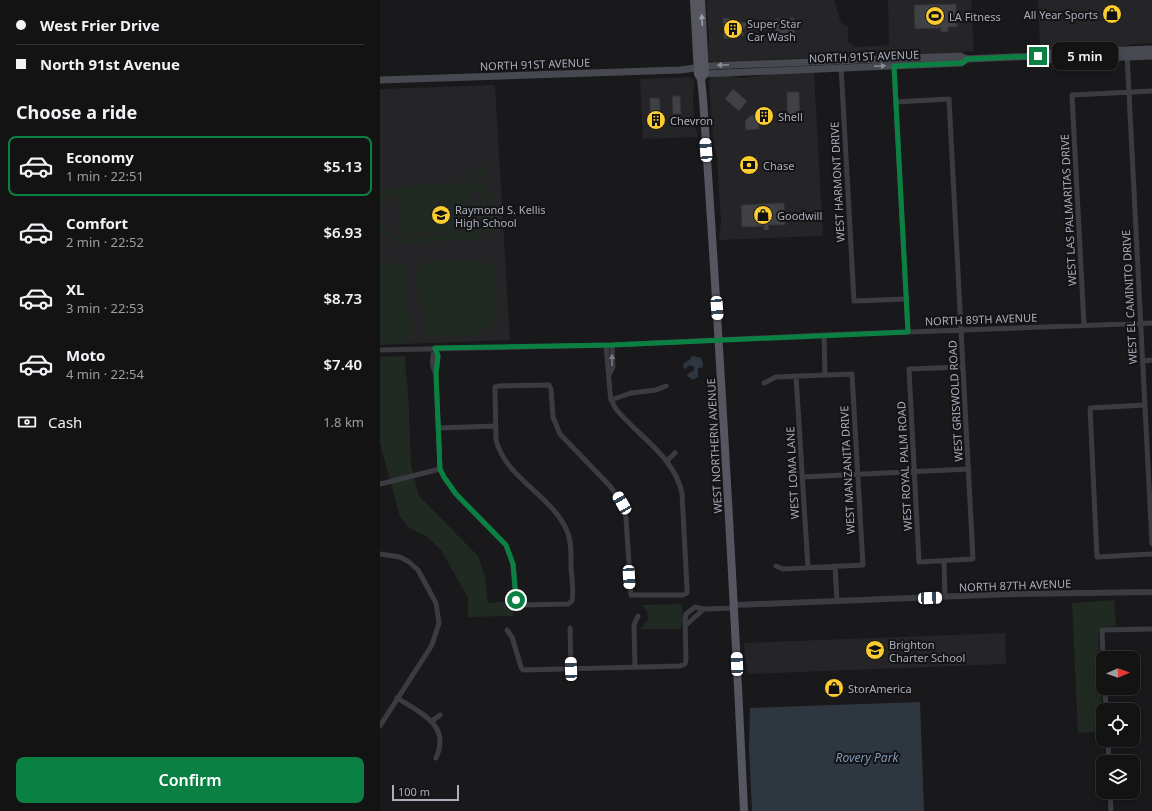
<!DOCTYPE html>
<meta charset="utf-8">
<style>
:root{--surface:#131314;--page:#1c1c1d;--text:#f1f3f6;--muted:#9d9ea0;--line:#323234;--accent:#0b8043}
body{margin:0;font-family:"Noto Sans",sans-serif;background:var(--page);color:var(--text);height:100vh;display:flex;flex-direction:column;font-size:15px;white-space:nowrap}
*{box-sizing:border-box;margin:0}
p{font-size:13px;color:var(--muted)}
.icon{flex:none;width:22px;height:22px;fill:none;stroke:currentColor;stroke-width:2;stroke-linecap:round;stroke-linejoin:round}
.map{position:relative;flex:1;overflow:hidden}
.panel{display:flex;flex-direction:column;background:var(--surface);width:380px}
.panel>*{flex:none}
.top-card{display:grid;align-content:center;height:88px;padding:0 16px;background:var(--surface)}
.needle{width:26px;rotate:88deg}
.buttons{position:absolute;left:716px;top:651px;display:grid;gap:8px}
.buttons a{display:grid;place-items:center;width:44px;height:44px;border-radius:8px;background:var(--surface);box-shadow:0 2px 6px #0003,0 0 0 1px var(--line);font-size:20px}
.scale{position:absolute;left:12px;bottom:10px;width:67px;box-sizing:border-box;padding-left:4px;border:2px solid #abaebb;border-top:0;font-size:11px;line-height:14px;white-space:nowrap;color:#abaebb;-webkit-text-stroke:3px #141416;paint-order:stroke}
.end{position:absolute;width:18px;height:18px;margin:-9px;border:5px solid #0b8043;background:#fff;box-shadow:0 0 0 2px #fff}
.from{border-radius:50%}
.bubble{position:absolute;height:28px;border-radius:8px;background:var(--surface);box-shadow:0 2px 6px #0003,0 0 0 1px var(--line);font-size:13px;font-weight:600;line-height:28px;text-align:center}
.car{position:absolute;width:12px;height:24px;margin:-12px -6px;border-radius:5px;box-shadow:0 0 3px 1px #0007;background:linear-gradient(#fff 24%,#345 0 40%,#fff 0 76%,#345 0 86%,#fff 0)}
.top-card b{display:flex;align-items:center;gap:14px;height:38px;font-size:15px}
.top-card b+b{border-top:1px solid var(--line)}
.top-card i{width:10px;height:10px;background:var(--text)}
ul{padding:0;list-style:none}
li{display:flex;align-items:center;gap:12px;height:60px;margin:0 8px 6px;padding:0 8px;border:2px solid transparent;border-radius:8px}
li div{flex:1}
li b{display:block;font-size:15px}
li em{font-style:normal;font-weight:600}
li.current{border-color:var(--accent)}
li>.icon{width:36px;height:36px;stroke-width:1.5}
h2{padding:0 16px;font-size:18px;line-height:48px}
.pay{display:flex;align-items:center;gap:10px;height:44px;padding:0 16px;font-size:15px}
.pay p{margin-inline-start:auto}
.cta{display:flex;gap:8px;margin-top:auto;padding:8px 16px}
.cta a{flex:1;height:46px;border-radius:8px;background:var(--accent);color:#fff;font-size:16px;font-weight:600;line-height:46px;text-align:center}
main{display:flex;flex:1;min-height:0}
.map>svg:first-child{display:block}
.built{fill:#252528}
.green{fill:#202a22}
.water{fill:#2e3640}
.building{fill:#404145;stroke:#333337}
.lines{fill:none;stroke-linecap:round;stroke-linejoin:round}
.minor{stroke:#3b3c42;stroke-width:5}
.tertiary{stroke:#3b3c42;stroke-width:6}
.secondary{stroke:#474950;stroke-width:7}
.primary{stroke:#555660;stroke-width:8}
.oneway{fill:#9a9ca9}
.oneway2{fill:#888b96}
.oneway3{fill:#797b85}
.route{stroke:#0b8043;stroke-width:5}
.labels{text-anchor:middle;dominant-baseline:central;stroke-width:4;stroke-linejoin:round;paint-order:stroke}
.poi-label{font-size:11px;fill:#abaebb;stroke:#141416;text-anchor:start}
.street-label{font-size:11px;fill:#abaebb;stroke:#141416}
.water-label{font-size:12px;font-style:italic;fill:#8098b7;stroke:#141416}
</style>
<main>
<section class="panel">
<div class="top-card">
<b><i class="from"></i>West Frier Drive</b>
<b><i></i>North 91st Avenue</b>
</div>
<h2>Choose a ride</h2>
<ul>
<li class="current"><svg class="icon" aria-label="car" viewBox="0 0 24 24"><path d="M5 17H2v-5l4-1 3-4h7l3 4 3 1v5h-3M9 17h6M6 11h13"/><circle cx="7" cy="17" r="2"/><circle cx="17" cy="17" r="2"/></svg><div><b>Economy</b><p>1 min · 22:51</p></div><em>$5.13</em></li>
<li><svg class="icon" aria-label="car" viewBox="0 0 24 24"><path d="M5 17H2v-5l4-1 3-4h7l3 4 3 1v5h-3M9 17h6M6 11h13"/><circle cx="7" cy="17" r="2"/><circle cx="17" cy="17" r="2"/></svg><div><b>Comfort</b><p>2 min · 22:52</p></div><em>$6.93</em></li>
<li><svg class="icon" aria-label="car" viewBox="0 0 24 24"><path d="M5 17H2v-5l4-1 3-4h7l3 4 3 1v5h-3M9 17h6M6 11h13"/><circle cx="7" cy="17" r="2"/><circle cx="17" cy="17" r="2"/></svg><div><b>XL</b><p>3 min · 22:53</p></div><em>$8.73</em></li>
<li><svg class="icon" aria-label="car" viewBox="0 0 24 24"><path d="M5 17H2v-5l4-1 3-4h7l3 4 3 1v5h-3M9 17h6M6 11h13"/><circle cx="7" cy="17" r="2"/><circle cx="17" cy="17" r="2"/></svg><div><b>Moto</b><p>4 min · 22:54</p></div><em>$7.40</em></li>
</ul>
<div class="pay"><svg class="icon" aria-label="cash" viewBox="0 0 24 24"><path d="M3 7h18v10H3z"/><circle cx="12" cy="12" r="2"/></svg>Cash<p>1.8 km</p></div>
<div class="cta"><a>Confirm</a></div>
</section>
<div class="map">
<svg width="772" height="811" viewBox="0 0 772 811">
<rect width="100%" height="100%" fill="#19191b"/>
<path class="built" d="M326 0H454L461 23 468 26V41L474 47 509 45 508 0H591L594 51 499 57 489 54H475L449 57 334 62 330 61 328 58 329 36Z
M658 0H772V43L753 44 738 47 660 50Z
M434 72 443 236 339 240 341 221 337 158 333 140 329 83 330 79 335 76 347 75 361 78 393 74Z
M309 77 312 79 315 83 313 96 314 122 318 137 263 139 260 79Z
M115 85 130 340 0 345V89Z
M625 633 626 664 368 674 365 657 364 643Z"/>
<path class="green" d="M109 165 105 180 98 176 84 178 92 166 97 171Z
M106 182V189H105C129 201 115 235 91 239L23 243 14 241 0 233V219C3 229 9 234 20 237L92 232C112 226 115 200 95 191L96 202H105L106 218H97L96 216 94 191 87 190 15 195C6 197 1 205 0 214V188Z
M90 191 93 230 20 234 18 196Z
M88 259 114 265C115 280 118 296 117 311 115 342 70 336 48 338L41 311 37 270 44 262Z
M21 263 28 269 32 342 0 343V264Z
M25 356 26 376 28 389 31 465 39 496 98 556 105 577 108 603 132 601 133 616 88 617V598L61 550 46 536 28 527 20 517 0 443V357Z
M734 600 736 626C728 627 722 625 718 633L723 731 698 733 692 603Z
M301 604 303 612 301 629H260L268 620 267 611 262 605Z"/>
<path class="water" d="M313 356 321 358 323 363 322 369 320 367 318 369V377L313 380 307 376 308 374 314 370V367L310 365 305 369 303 366 304 363 311 359 310 357Z
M540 702 544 811H372L369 749 370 708Z"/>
<path class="building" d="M576 4 577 27H568V32H561V28L535 29 534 5Z
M343 18 350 19V24L370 22V29L362 28 364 35 344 39Z
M414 18 415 33 395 34V19Z
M353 89 367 101 359 111 345 99Z
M407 92H419L420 119H412V116H407Z
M292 96H300L301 114H293Z
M270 98H279L280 101V113H272L281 122 278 126 270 119Z
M386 111V121L379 122V129L366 130 365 121 370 116 381 115V112Z
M377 158V171H364V168H361V159Z
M404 203 405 225H388L389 230H384V226L362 227 361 205Z"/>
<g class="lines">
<path class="minor" d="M747 54 772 544
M461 66 474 301 527 299
M514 66 528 332
M516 102 569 99 593 559 539 562 529 369 582 367
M704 325 692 95 772 91
M444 335 445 374
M55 348 58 356 56 374 60 469 64 477 76 494 126 545 133 564 137 604 142 605 188 604 192 601C194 590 192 579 191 568 191 556 192 542 187 531 172 495 126 479 116 440L115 391V387L119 386 169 385 171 389 173 417 180 434 230 486 242 503 246 518 251 595H303L307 593V588L302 493C294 456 258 436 236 409L231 400 230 392 226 345
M55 348C52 358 51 365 56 374
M0 350 232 345 444 335 772 323
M763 361 772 360
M229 375 233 367 232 345
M416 376 428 568
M384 383 396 377 472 374 483 565 403 569 396 566
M231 400 251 393 276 390 286 386
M765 405 710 408 717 557 772 554
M58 428 116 426
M287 461 295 453
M422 477 589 469
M0 484 60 469
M0 554 20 557 29 562 38 570 56 603 59 623 52 645 0 726
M564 561 565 597
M455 566 457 601
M306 625 324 609
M190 628 191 669
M127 630 132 637 141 667 143 670 300 666 305 664 306 660 305 619 306 614 315 607 324 609 355 608
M723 658 722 630 772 629
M255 667 254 625 258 616
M725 688 726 710
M17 698C41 713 71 725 56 758
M52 721 60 715
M728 740 729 762
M730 792 731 811"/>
<path class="tertiary" d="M355 605 630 594 772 592"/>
<path class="secondary" d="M658 56 663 60 772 56
M321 74 581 63 587 59
M0 80 300 70 330 66 580 56 587 59 658 56 662 53 772 49"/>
<path class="primary" d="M314 0 318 74 321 79 323 98C339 336 353 573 364 811
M321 0 325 73 321 79"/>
</g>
<defs><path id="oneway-solid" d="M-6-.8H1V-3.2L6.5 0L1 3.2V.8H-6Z"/></defs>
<use class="oneway" href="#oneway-solid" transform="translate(322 20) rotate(-93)"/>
<g class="oneway2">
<use href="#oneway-solid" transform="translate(343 65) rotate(178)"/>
<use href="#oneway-solid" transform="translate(500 66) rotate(-2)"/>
</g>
<use class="oneway3" href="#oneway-solid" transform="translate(232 360) rotate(-90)"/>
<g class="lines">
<path class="route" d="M136 600 133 564 126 545 76 494 64 477 60 469 56 374 58 356 55 348 232 345 528 332 514 66 582 63 587 59 658 56"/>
</g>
<defs>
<g id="shop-disc" transform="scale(1)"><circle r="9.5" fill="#fbcd31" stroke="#141416"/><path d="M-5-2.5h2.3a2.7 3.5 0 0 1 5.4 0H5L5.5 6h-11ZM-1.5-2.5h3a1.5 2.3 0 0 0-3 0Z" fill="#111"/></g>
<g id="stadium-disc" transform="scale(1)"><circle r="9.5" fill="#fbcd31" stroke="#141416"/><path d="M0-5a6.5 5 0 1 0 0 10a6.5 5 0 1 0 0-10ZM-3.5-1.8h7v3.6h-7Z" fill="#111"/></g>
<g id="building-disc" transform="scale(1)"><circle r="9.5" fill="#fbcd31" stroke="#141416"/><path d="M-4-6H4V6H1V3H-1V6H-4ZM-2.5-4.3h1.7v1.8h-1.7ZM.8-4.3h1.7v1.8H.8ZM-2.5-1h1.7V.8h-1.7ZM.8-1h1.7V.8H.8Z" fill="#111"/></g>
<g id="bank-disc" transform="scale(1)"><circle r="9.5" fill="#fbcd31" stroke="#141416"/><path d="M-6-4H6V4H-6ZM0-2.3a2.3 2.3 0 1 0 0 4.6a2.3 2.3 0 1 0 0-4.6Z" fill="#111"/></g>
<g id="school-disc" transform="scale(1)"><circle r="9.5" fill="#fbcd31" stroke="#141416"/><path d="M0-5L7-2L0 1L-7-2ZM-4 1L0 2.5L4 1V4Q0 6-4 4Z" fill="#111"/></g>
</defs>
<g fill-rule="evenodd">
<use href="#shop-disc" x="732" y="14"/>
<use href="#stadium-disc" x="555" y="16"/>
<use href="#building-disc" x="353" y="29"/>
<use href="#building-disc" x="384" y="116"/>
<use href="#building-disc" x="276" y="120"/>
<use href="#bank-disc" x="369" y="165"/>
<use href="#school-disc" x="61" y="215"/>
<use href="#shop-disc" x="383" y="215"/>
<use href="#school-disc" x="495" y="650"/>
<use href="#shop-disc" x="454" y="688"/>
</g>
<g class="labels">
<g class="poi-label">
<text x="718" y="14" text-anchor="end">All Year Sports</text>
<text x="569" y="16">LA Fitness</text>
<text x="367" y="23">Super Star<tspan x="367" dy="13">Car Wash</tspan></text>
<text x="398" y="116">Shell</text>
<text x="290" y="120">Chevron</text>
<text x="383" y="165">Chase</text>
<text x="75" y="209">Raymond S. Kellis<tspan x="75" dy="13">High School</tspan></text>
<text x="397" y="215">Goodwill</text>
<text x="509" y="644">Brighton<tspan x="509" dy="13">Charter School</tspan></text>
<text x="468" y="688">StorAmerica</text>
</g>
<g class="street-label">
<text transform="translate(484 56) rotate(-2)">NORTH 91ST AVENUE</text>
<text transform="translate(155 64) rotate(-2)">NORTH 91ST AVENUE</text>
<text transform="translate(457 182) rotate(-93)">WEST HARMONT DRIVE</text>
<text transform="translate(688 210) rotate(-93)">WEST LAS PALMARITAS DRIVE</text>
<text transform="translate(749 297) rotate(-93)">WEST EL CAMINITO DRIVE</text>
<text transform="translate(601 319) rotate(-2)">NORTH 89TH AVENUE</text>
<text transform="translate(575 401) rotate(-93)">WEST GRISWOLD ROAD</text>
<text transform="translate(334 446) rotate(-93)">WEST NORTHERN AVENUE</text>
<text transform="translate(524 466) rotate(-93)">WEST ROYAL PALM ROAD</text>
<text transform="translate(467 470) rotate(-93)">WEST MANZANITA DRIVE</text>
<text transform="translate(412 473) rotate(-93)">WEST LOMA LANE</text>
<text transform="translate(635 585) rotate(-2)">NORTH 87TH AVENUE</text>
</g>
<g class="water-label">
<text x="487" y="757">Rovery Park</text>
</g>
</g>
</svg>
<div class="buttons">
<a><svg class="needle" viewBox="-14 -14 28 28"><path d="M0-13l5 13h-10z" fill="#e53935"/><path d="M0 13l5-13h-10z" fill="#9d9ea0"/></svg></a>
<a><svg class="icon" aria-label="locate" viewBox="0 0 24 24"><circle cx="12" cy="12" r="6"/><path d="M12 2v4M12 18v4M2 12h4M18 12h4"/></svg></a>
<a><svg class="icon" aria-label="layers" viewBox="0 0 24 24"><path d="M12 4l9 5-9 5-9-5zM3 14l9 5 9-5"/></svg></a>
</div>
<div class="scale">100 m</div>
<i class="end from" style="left:136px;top:600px"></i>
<i class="end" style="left:658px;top:56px"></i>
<div class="bubble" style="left:672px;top:42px;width:66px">5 min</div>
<i class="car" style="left:326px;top:150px;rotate:356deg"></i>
<i class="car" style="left:337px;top:308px;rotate:176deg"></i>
<i class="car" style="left:242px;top:503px;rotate:330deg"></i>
<i class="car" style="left:249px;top:577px;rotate:177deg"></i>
<i class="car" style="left:550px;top:598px;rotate:88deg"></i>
<i class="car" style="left:357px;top:664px;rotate:358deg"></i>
<i class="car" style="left:191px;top:669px;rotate:358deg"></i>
</div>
</main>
